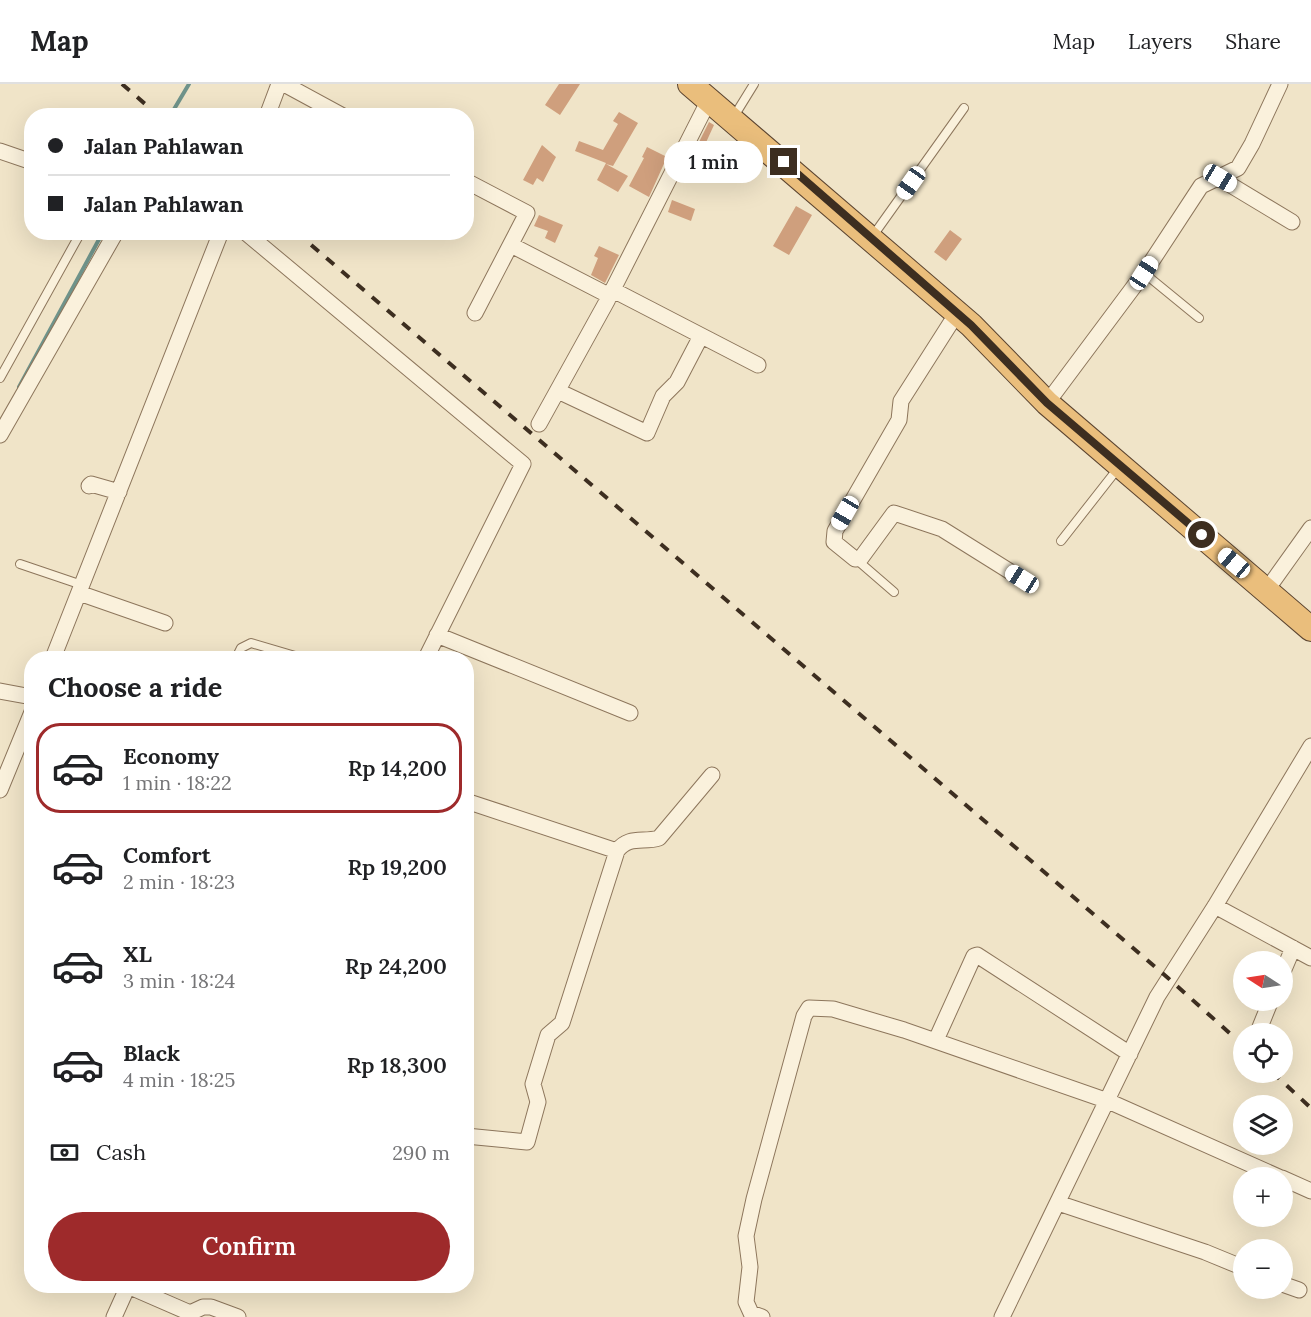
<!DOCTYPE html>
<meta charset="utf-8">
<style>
:root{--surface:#fff;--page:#f6f6f6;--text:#202124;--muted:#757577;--line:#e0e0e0;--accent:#9e2a2b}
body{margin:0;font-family:Lora,serif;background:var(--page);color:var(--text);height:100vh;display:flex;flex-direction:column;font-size:22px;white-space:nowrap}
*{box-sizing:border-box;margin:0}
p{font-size:20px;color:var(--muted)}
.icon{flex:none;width:33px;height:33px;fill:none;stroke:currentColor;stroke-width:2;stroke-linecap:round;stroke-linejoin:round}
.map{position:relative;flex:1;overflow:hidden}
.drawer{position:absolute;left:24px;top:567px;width:450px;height:642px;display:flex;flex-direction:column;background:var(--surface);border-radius:24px;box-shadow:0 6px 24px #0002}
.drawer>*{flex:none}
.hud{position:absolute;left:24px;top:24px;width:450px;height:132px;border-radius:24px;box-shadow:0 6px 24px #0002;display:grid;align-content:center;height:132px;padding:0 24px;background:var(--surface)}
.needle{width:39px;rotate:282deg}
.controls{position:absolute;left:1233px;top:867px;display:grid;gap:12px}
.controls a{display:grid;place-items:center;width:60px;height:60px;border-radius:50%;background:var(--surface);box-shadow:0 6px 24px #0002;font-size:30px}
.end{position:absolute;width:27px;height:27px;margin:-14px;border:8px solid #3d2e20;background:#fff;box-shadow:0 0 0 3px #fff}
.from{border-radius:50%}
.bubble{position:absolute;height:42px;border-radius:21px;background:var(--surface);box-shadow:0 6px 24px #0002;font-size:20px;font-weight:600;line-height:42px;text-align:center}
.car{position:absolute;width:18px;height:36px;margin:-18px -9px;border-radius:8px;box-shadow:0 0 4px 2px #0007;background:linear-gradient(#fff 24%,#345 0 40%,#fff 0 76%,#345 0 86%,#fff 0)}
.hud b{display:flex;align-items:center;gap:21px;height:57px;font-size:22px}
.hud b+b{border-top:2px solid var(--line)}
.hud i{width:15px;height:15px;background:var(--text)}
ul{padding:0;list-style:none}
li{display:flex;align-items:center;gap:18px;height:90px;margin:0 12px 9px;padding:0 12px;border:3px solid transparent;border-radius:24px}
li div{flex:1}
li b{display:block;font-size:22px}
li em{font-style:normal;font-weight:600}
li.active{border-color:var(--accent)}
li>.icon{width:54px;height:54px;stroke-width:1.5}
h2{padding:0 24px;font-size:27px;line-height:72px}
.pay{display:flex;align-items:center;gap:15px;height:66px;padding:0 24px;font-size:22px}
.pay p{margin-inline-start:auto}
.primary-button{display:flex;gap:12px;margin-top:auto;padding:12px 24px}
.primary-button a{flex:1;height:69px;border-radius:36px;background:var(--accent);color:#fff;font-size:24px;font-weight:600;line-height:69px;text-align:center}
header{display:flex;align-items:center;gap:36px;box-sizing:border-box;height:84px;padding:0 30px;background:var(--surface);border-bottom:2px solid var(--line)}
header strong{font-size:28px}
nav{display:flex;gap:33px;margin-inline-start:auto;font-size:21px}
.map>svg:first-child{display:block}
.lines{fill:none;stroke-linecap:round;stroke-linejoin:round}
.stream{stroke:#6f938a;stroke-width:4}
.building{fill:#cf9f7d}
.service-casing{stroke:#8d765c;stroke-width:10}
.minor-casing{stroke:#8d765c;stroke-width:17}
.trunk-casing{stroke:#5b4430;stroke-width:26}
.service{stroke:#faf1dc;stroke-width:8}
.minor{stroke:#faf1dc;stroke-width:15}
.trunk{stroke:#eabe7c;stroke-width:24}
.rail{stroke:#3d2e20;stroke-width:4;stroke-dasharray:10 10;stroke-linecap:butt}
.route{stroke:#3d2e20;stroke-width:8}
</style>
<header>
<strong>Map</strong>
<nav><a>Map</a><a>Layers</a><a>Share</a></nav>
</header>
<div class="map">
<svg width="1311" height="1233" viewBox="0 0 1311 1233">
<rect width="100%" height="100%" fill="#f0e4c8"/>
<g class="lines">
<path class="stream" d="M170 32 189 0
M19 303 103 148"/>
</g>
<path class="building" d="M559 0H580L560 31 545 21Z
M619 28 638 39 613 82 606 80 628 92 618 108 597 96 606 79 575 67 579 57 603 66 618 40 613 37Z
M709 38 714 41 703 65 697 62Z
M542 61 556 73 543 98 537 94 533 101 523 96Z
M647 63 667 73 649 113 629 102 644 74 642 73Z
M672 116 695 125 691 137 668 128Z
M796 122 812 131 789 171 773 162Z
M539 131 563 141 555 159 545 154 548 147 534 142Z
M950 146 962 155 946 177 934 168Z
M599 162 619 171 605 199 591 191 598 174 594 172Z"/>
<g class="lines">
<g class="service-casing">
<path id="service" d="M733 34 754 0
M872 153 964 24
M1144 189 1199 234
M0 294 81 148
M1061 457 1119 383
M857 476 894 508
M20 480 82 501
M236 574 241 564 251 559 302 574"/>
</g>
<g class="minor-casing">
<path id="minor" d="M284 0 343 32
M267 32 279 0
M0 67 32 78
M1219 94 1292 138
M466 97 527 129 475 229
M245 148 523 380 426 574
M511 161 610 212
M613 206 758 281
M957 229 901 317 899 336 835 447 834 458 855 475 861 474 894 429 942 445 1022 495
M558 307 647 349 663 312 677 298 701 252
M1047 319 1144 189 1201 102 1238 84 1252 60 1280 0
M539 340 607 217 709 16
M0 351 116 148
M89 402 91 400 119 408
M1266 507 1311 444
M79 509 165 539
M437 551 630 629
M53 574 221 148
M0 607 32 613
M0 706 32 628
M466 717 617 767
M1215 822 1311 874
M1282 890 1293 864
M1258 948 1271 916
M936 956 974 872 977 871 1130 970
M466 1052 527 1058 538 1018 533 1000 548 951 562 939 617 767C629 751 643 759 659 754L712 691
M1282 1094 1311 1107
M1058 1119 1205 1168 1244 1184
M1282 1200 1299 1206
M128 1202 190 1229 203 1223H211L238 1233
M114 1233 128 1202
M762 1233 751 1229 746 1218 750 1183 746 1152 754 1115 804 932 809 924 833 925 904 946 1108 1017 1281 1094
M1002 1233 1157 913 1215 822 1311 662"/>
</g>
<g class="trunk-casing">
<path id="trunk" d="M690 0 971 241 1047 319 1311 545"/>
</g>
<use href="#service" class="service"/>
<use href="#minor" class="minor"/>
<use href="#trunk" class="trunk"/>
<path class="rail" d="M122 0 159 32
M296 148 1168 894 1244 962
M1272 988 1311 1024"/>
</g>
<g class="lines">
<path class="route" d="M784 78 971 241 1047 319 1202 451"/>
</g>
</svg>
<div class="controls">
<a><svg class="needle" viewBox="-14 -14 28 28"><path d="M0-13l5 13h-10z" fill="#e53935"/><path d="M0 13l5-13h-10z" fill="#757577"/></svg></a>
<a><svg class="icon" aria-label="locate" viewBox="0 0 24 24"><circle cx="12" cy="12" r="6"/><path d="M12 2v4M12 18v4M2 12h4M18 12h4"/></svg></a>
<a><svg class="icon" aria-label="layers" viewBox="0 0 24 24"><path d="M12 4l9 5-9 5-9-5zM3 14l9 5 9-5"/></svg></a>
<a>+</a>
<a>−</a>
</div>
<i class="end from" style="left:1202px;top:451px"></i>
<i class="end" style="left:784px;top:78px"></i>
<div class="bubble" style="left:664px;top:57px;width:99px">1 min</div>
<i class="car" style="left:1220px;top:94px;rotate:121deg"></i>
<i class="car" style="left:911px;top:99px;rotate:215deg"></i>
<i class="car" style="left:1144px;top:189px;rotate:33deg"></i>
<i class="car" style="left:845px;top:429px;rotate:210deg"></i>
<i class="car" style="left:1234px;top:479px;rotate:310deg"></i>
<i class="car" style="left:1022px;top:495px;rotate:302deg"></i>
<div class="hud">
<b><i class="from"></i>Jalan Pahlawan</b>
<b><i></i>Jalan Pahlawan</b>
</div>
<section class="drawer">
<h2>Choose a ride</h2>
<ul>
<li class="active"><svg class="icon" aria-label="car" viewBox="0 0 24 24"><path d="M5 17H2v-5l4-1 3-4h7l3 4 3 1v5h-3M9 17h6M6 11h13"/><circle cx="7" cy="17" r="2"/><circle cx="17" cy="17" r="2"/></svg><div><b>Economy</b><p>1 min · 18:22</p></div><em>Rp 14,200</em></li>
<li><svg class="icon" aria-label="car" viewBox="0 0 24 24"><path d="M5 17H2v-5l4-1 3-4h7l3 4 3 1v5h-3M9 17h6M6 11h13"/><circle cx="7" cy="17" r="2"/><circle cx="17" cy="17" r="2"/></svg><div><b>Comfort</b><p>2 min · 18:23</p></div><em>Rp 19,200</em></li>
<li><svg class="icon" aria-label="car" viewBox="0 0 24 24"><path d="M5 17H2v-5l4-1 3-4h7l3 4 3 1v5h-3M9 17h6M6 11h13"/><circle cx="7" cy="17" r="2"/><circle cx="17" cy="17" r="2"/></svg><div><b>XL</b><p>3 min · 18:24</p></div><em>Rp 24,200</em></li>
<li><svg class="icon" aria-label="car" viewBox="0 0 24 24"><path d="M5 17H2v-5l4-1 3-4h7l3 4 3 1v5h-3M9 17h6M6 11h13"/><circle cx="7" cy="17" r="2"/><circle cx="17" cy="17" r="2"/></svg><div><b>Black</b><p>4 min · 18:25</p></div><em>Rp 18,300</em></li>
</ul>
<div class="pay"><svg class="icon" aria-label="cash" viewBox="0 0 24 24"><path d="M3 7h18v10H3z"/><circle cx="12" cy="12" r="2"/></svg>Cash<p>290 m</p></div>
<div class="primary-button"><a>Confirm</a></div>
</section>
</div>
